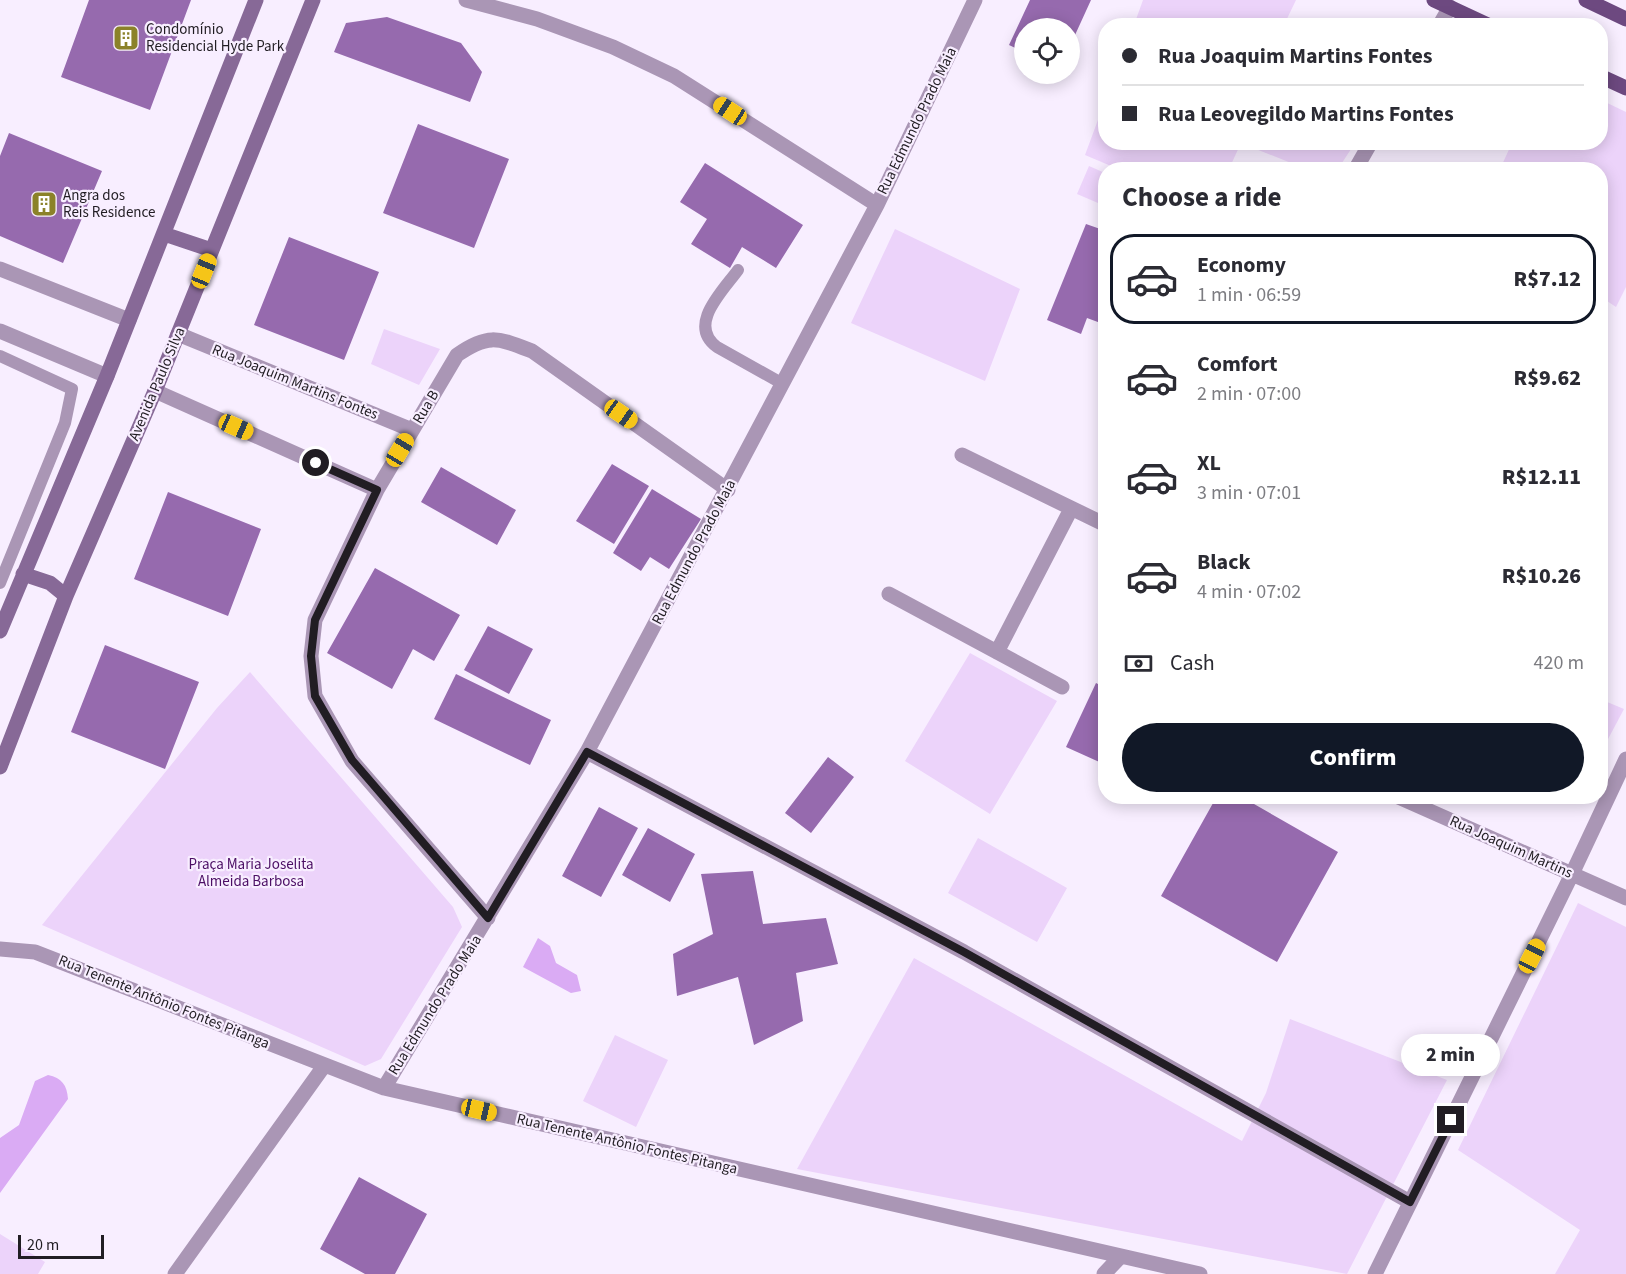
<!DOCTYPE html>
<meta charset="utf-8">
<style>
:root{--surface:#fff;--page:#f2f2f3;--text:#2b2b33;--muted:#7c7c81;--line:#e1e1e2;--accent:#111827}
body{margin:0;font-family:"Source Sans 3",sans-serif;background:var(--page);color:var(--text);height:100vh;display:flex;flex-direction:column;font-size:22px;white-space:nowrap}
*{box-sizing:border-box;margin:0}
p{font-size:20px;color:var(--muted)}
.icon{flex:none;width:33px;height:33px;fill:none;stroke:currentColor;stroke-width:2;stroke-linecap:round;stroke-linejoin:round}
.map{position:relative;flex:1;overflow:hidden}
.side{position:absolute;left:1098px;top:162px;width:510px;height:642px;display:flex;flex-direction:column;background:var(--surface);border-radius:24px;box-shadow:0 3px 15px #0003}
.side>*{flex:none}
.guide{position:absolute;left:1098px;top:18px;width:510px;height:132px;border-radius:24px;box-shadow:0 3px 15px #0003;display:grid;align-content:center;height:132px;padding:0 24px;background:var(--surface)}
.fabs{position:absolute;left:1014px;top:18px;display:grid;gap:12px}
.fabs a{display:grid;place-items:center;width:66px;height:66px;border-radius:50%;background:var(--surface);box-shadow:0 3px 15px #0003;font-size:30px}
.scale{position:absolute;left:18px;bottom:15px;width:86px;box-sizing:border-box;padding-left:6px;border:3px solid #211d23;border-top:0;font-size:16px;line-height:21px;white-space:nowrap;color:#211d23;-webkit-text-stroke:4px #f8eeff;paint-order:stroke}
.end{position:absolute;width:27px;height:27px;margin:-14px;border:8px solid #211d23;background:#fff;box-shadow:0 0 0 3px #fff}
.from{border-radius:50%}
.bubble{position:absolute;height:42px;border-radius:21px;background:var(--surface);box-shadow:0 3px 15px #0003;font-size:20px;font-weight:800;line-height:42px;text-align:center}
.car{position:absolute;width:18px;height:36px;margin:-18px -9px;border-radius:8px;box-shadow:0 0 4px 2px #0007;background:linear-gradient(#f5c518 24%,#345 0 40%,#f5c518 0 76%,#345 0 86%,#f5c518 0)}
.guide b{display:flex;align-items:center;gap:21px;height:57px;font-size:22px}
.guide b+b{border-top:2px solid var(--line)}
.guide i{width:15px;height:15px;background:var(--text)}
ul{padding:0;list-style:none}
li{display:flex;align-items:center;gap:18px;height:90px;margin:0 12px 9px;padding:0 12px;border:3px solid transparent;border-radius:24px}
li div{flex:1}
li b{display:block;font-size:22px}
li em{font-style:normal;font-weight:800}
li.active{border-color:var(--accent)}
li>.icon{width:54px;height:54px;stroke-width:1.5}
h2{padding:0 24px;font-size:27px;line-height:72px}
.pay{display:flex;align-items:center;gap:15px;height:66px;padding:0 24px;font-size:22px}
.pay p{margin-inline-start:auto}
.cta{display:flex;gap:12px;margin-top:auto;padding:12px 24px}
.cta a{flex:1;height:69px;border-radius:36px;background:var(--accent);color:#fff;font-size:24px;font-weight:800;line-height:69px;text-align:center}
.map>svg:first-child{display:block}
.green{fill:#ecd3fa}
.water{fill:#daabf4}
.building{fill:#966aae}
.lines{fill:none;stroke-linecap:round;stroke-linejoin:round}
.lane{stroke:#aa96b5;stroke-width:12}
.street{stroke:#aa96b5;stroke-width:15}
.secondary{stroke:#876997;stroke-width:15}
.primary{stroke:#6d4980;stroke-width:15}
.route{stroke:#211d23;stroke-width:8}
.labels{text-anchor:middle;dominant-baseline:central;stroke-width:4.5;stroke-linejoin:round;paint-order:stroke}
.poi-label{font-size:15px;fill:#211d23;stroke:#f8eeff;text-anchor:start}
.street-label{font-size:15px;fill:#211d23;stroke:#f8eeff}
.park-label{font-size:15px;fill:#4c0f65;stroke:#f8eeff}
</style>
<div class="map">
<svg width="1626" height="1274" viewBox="0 0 1626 1274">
<rect width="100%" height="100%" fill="#f8eeff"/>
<path class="green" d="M1143 0H1296L1284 25H1134Z
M1601 100 1626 112V287L1616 307 1601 297 1600 170 1500 169 1512 143 1600 142Z
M1105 101 1106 142 1355 143 1338 169H1306L1241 143 1229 169H1118L1085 155Z
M1089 166 1105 173V206L1077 194Z
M895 229 1020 289 985 381 851 323Z
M384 329 440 349 419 385 371 364Z
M970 653 1057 701 990 814 905 761Z
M250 672 453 907 462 927 381 1059 365 1066 42 925 217 708Z
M1600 699 1624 709 1607 741 1601 739Z
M978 838 1067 888 1037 942 948 893Z
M1578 903 1626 927V1274H1555L1580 1230 1458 1150Z
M914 958 1242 1141 1266 1093 1290 1019 1447 1080 1347 1274 797 1169Z
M615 1035 668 1060 636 1127 583 1101Z
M0 1234 45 1262 38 1274H0Z"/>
<path class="water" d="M538 938 550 946 556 963 577 975 581 991 571 993 523 967Z
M48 1075C62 1078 67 1085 68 1099L0 1193V1138L19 1125 35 1081Z"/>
<path class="building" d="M89 0H191L150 110 61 77Z
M1030 0H1091L1070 46V28H1024V52L1009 45Z
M387 17 461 43 482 72 470 102 334 52 346 23Z
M418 124 509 159 474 248 383 213Z
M9 133 102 171 63 263 0 236V156Z
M705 163 803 225 776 268 742 247 730 268 691 244 707 219 680 202Z
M1086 224 1106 231V325L1087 318 1081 334 1047 320Z
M289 237 379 272 344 360 254 325Z
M612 464 649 486 614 544 576 521Z
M441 467 516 510 497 545 421 502Z
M652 489 701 519 669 569 650 557 641 571 613 553Z
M168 492 261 529 228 616 134 579Z
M375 568 460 615 434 661 413 649 392 689 327 653Z
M488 626 533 649 509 694 464 670Z
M105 645 199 682 165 769 71 732Z
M456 674 551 720 530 765 434 719Z
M1096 683 1106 688V765L1066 747Z
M828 757 854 777 811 833 785 813Z
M1217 796H1240L1338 852 1277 962 1161 896Z
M599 807 638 828 601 897 562 876Z
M648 828 695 854 670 902 622 875Z
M753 871 763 924 826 918 838 964 796 973 803 1021 754 1045 738 977 677 996 673 954 713 934 701 874Z
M359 1177 427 1214 395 1274H365L320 1249Z"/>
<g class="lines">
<path class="lane" d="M738 270C722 292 687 325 717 347L783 384
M0 356 72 389 65 423 0 583"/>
<path class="street" d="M466 0 537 19 613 47 674 76 877 205
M1439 26 1450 7
M1355 170 1371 142
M0 269 129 320
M0 331 107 376
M178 334 412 430
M155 391 377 490
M962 455 1106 525
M889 594 1062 687
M997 652 1071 509
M587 752 964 952 1410 1202
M1396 796 1626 898
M488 918 352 761 315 696 311 656 315 620 377 490 457 355C488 333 498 338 532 351L728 490
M0 949 35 952 384 1088 1200 1274
M384 1088 587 752 877 205 975 0
M175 1274 324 1066
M1104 1274 1120 1257
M1375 1274 1572 874 1626 759"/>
<path class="secondary" d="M164 234 212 250
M23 574 50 583 66 596
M0 631 107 376 256 0
M0 767 66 596 155 391 313 0"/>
<path class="primary" d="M1434 0 1490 26
M1586 0 1626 19
M1600 76 1626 88"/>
</g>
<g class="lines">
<path class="route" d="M316 463 377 490 315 620 311 656 315 696 352 760 488 918 587 752 964 952 1410 1202 1451 1120"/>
</g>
<defs>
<g id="building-square" transform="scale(1.35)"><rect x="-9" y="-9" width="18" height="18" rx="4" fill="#8b8229" stroke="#f8eeff"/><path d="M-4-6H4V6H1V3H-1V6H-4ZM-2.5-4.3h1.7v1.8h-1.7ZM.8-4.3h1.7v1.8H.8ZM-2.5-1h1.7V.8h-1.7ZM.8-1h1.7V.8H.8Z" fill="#fff"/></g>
</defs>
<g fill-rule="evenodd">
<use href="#building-square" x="126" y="38"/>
<use href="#building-square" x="44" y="204"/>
</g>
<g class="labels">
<g class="poi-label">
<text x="146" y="29">Condomínio<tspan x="146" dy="17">Residencial Hyde Park</tspan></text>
<text x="63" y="195">Angra dos<tspan x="63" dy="17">Reis Residence</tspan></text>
</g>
<g class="street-label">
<text transform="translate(917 121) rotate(-64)">Rua Edmundo Prado Maia</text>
<text transform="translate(295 382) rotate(22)">Rua Joaquim Martins Fontes</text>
<text transform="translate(157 384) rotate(-67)">Avenida Paulo Silva</text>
<text transform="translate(426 407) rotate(-59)">Rua B</text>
<text transform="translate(694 552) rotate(-62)">Rua Edmundo Prado Maia</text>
<text transform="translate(1511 847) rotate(24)">Rua Joaquim Martins</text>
<text transform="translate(164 1002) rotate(22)">Rua Tenente Antônio Fontes Pitanga</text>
<text transform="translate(435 1005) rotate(-58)">Rua Edmundo Prado Maia</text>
<text transform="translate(627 1144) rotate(13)">Rua Tenente Antônio Fontes Pitanga</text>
</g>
<g class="park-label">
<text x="251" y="864">Praça Maria Joselita<tspan x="251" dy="17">Almeida Barbosa</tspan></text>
</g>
</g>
</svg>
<div class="fabs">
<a><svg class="icon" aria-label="locate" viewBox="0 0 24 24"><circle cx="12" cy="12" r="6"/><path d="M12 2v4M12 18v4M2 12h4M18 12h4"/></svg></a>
</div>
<div class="scale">20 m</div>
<i class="end from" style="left:316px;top:463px"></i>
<i class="end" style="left:1451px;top:1120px"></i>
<div class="bubble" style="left:1401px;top:1034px;width:99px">2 min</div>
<i class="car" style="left:730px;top:111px;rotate:303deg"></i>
<i class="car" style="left:204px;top:271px;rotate:22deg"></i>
<i class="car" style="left:621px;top:414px;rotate:125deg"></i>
<i class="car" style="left:236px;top:427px;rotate:114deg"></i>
<i class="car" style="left:400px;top:450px;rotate:31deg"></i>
<i class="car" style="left:1532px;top:956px;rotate:27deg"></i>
<i class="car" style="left:479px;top:1110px;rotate:103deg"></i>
<div class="guide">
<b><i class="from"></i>Rua Joaquim Martins Fontes</b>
<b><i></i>Rua Leovegildo Martins Fontes</b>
</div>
<section class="side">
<h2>Choose a ride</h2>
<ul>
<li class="active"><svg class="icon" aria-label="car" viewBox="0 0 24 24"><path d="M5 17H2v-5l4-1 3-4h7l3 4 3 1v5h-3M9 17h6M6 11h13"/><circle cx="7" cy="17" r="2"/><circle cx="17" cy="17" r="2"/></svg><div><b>Economy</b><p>1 min · 06:59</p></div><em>R$7.12</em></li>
<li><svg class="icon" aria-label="car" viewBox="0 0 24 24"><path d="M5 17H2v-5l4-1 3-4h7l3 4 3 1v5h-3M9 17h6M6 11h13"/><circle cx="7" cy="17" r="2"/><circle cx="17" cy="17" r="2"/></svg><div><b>Comfort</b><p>2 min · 07:00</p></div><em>R$9.62</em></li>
<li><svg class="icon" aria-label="car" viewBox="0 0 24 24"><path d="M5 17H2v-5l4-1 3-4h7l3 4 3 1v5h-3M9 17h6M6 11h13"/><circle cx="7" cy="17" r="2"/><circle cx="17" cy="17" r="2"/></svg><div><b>XL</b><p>3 min · 07:01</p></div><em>R$12.11</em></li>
<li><svg class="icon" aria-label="car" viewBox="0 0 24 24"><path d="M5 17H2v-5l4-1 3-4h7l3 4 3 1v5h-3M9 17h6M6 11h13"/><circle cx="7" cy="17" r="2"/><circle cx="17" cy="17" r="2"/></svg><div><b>Black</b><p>4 min · 07:02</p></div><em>R$10.26</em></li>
</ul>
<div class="pay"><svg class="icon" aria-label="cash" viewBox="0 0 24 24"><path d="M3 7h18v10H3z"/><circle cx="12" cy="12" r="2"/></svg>Cash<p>420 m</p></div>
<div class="cta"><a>Confirm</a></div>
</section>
</div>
